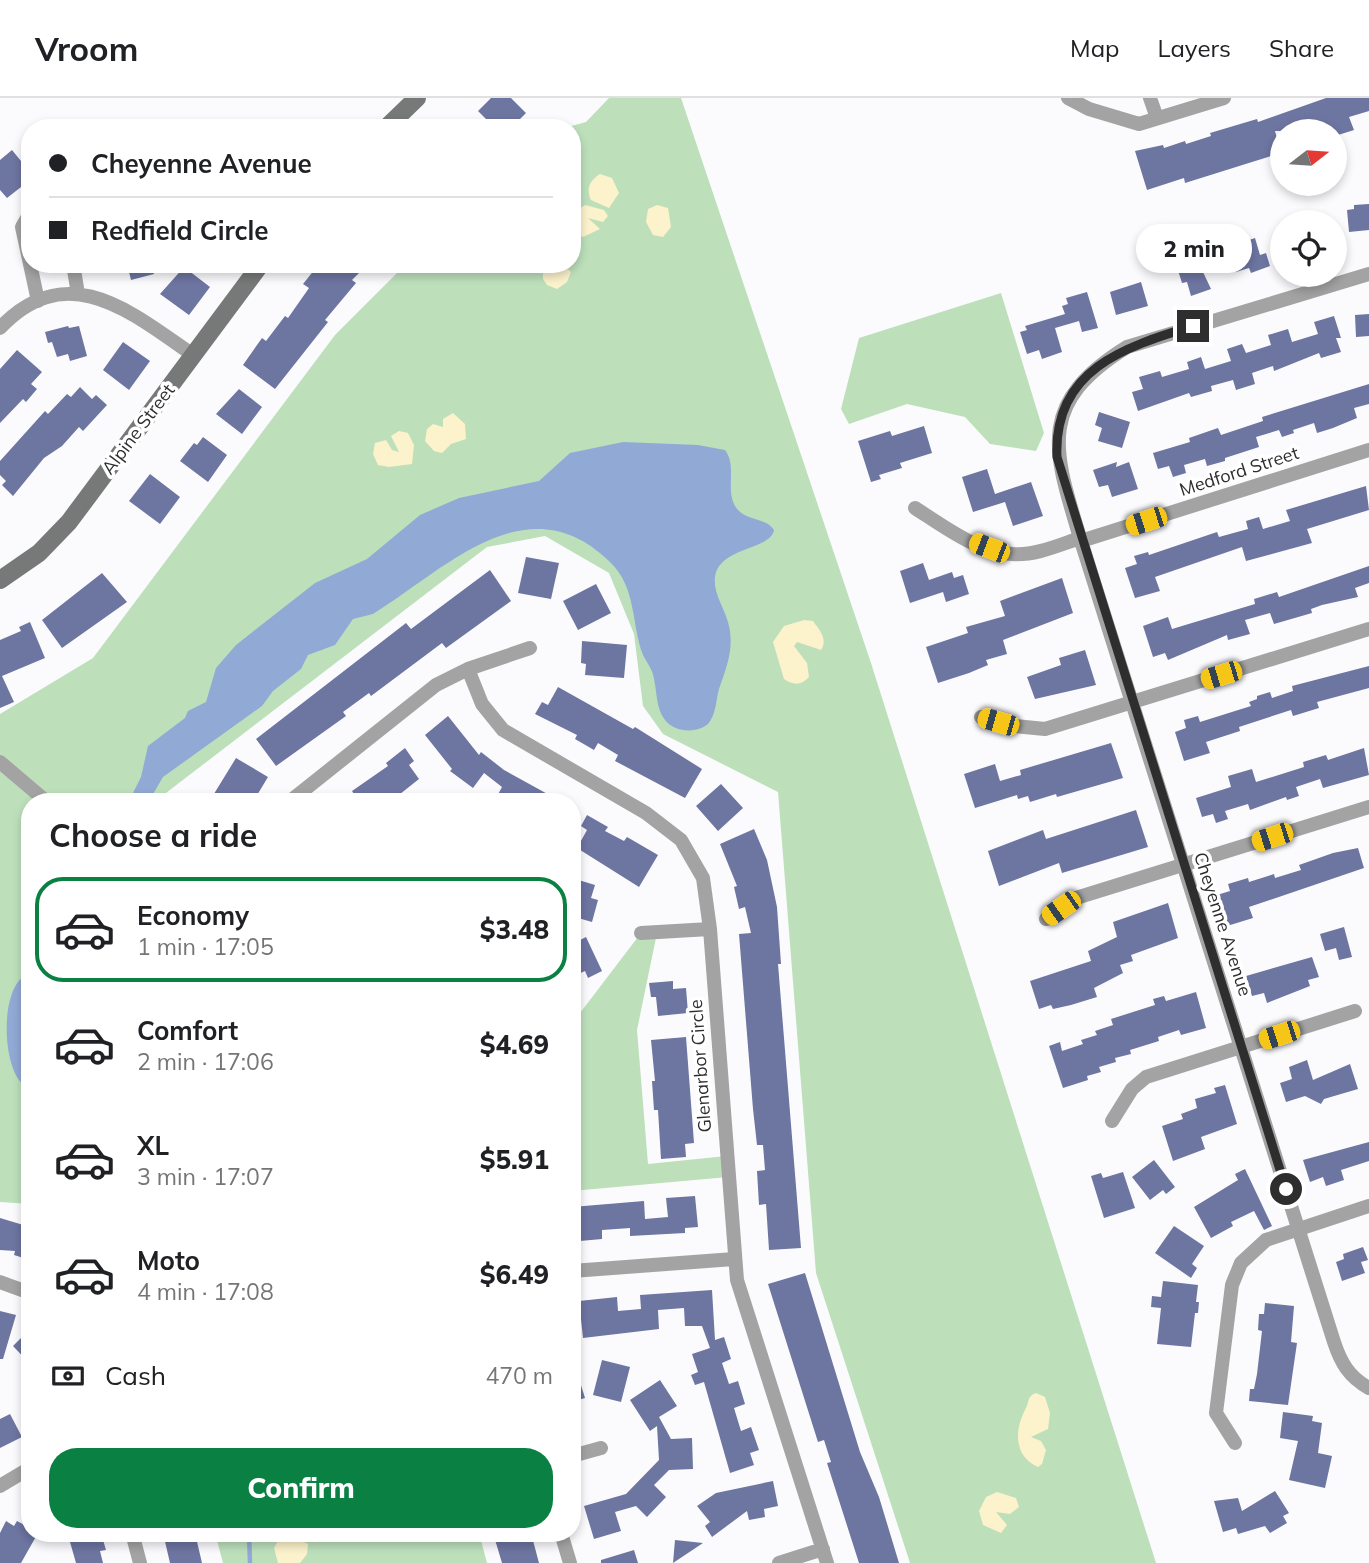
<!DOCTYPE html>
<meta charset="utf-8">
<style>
:root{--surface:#fff;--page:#f2f2f2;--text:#202124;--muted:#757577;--line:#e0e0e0;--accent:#0b8043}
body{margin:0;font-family:Mulish,sans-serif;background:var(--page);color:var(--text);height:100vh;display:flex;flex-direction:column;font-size:26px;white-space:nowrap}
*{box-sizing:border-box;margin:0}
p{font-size:23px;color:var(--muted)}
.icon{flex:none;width:38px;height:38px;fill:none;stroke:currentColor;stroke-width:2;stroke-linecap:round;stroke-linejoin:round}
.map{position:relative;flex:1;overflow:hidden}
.side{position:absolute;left:21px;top:695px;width:560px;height:749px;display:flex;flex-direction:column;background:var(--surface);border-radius:28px;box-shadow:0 4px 10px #0003}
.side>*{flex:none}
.top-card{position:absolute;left:21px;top:21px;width:560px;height:154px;border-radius:28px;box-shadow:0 4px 10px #0003;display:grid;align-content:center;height:154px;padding:0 28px;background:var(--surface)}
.needle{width:46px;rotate:73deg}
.tools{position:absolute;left:1270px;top:21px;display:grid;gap:14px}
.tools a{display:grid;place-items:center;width:77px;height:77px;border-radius:50%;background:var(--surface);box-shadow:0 4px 10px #0003;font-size:35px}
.end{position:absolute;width:32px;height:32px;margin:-16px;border:9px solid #2e2e2f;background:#fff;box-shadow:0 0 0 4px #fff}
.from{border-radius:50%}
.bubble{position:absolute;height:49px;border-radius:24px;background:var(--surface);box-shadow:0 4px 10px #0003;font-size:23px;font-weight:800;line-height:49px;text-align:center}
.car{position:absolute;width:21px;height:42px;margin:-21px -10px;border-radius:9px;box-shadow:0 0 5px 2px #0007;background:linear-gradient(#f5c518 24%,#345 0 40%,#f5c518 0 76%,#345 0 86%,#f5c518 0)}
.top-card b{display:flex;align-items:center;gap:24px;height:66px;font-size:26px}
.top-card b+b{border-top:2px solid var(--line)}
.top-card i{width:18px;height:18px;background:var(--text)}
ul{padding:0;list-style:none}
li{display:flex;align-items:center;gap:21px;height:105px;margin:0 14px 10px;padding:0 14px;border:4px solid transparent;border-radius:28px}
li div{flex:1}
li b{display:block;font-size:26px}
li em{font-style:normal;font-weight:800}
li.current{border-color:var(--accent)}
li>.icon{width:63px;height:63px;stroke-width:1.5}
h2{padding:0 28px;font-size:32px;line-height:84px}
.pay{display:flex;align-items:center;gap:18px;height:77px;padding:0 28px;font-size:26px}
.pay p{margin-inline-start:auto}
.primary-button{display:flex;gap:14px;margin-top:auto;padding:14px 28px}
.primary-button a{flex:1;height:80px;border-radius:28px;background:var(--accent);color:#fff;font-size:28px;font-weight:800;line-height:80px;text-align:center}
header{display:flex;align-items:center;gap:42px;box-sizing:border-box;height:98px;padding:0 35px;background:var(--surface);border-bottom:2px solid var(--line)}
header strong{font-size:33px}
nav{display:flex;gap:38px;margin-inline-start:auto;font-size:24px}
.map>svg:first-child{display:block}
.green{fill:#bde0bb}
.sand{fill:#fcf2cc}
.water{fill:#91a9d5}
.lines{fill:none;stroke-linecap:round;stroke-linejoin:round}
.stream{stroke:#91a9d5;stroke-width:4.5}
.building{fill:#6d75a1}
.street{stroke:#a2a3a2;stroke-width:14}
.secondary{stroke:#777978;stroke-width:18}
.route{stroke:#2e2e2f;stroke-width:9}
.labels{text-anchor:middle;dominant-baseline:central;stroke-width:7;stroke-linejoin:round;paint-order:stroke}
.street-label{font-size:18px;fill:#2e2e2f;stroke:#fff}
</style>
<header>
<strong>Vroom</strong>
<nav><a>Map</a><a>Layers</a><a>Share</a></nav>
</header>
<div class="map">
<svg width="1369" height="1465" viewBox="0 0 1369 1465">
<rect width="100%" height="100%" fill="#fbfbfe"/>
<path class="green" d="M609 0H681L871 565 1156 1465H910L816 1175 778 694 663 636 643 608 634 536 609 475 545 438 487 449 162 698 161 703 30 704V1106L0 1104V616L93 560 335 237 406 166H572V30H564L586 24Z
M1001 195 1044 335 1036 353 990 346 965 319 907 306 849 326 841 311 859 240Z
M641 835H657L637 932 648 1066 726 1058 728 1079 572 1093V905L580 915Z
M215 1435H479L487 1465H223Z"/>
<path class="sand" d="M600 76 612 80 619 95 609 110 591 102C586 91 589 83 600 76Z
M585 107 604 112 608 118 603 124 588 120 600 131 583 139 572 132V115Z
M657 107 668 110 671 129 663 139 653 137 646 124 648 111Z
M543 166H560L561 172 568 171 571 174 567 184 557 191 547 187 543 181Z
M453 315 465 326 466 341 451 346 442 355 434 353 425 343 427 331 433 326 443 329V321Z
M399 333 408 335 414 347 412 366 389 369 378 367 373 356 375 345 386 342 392 352 399 354 391 338Z
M804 522 813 523C820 533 828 541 821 552L797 544 794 548 807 565 809 579C801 588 793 587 784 581L773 544 784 528Z
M1036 1295 1045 1299 1050 1315 1048 1331 1031 1339 1041 1343 1046 1352 1042 1366 1038 1369C1013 1358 1015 1331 1025 1312 1030 1304 1026 1299 1036 1295Z
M997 1394 1016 1400 1019 1409 1010 1416 996 1414 1007 1427 1001 1435 983 1427 979 1413 986 1399Z
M289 1436 308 1446 307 1456 300 1465H278L274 1450 278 1443Z"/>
<path class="water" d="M623 344 698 347 725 352C737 368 726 389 734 406 742 424 765 418 774 432 771 452 719 449 715 479 713 495 724 509 728 524 735 549 727 568 719 591 716 602 716 617 708 626 696 636 674 634 665 622 656 611 657 594 654 581 653 572 647 565 643 557 631 526 637 490 610 464 527 383 446 471 373 516L353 521 335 547 308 557 301 571 273 593 262 608 163 679 149 703H129L141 679 148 648 185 620 188 613 206 604 216 570 236 547 315 485 367 461 420 417 459 400 539 383 570 355Z
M30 876V929L26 956 30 985 24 987C0 969 0 881 30 876Z"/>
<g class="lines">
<path class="stream" d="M249 1435 250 1465"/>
</g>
<path class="building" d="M491 0H511L526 15 511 30H495L478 13Z
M1326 0H1369V13L1349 19 1354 32 1335 38V33H1275L1281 55 1185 85 1184 80 1147 92 1135 53 1163 47 1164 50 1185 43 1186 46 1211 38 1210 35 1257 21 1258 24Z
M12 52 30 74V82L7 100 0 92V62Z
M1369 106V132L1349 134 1347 112 1354 111V107Z
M1255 140 1260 157 1266 155 1270 168 1251 175 1249 170 1236 174 1228 149Z
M1195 157 1211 191 1191 198 1187 184 1182 185 1175 163Z
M127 166H151L154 176 131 182Z
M319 166H368L352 182 356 185 325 222 328 224 275 291 243 267 262 240 266 243 285 218 288 220 309 190 303 186Z
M184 169 210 189 189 217 160 196Z
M1141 184 1148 208 1116 217 1110 194Z
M1087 194 1098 230 1082 234 1079 223 1055 230 1062 254 1042 261 1039 252 1027 256 1020 234 1027 232 1025 228 1065 216 1062 208 1068 206 1066 200Z
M1369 216V238L1356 239 1355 217Z
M1334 218 1341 240H1336L1341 254 1321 260 1319 255 1274 273 1273 268 1252 275 1255 286 1236 292 1233 282 1211 288 1212 293 1191 299 1189 295 1138 313 1132 294 1143 291 1139 279 1160 273 1162 279 1189 271 1187 264 1201 259 1205 271 1231 263 1227 251 1242 246 1246 255 1271 247 1268 237 1288 231 1292 244 1318 236 1314 224Z
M68 228 69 230 79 228 87 258 70 263 68 256 57 259 52 244 48 245 45 234Z
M123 244 150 263 129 292 103 272Z
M17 252 42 274 31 286 37 291 26 304 23 301 0 325V271Z
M1369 286V306L1354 310 1357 320 1333 330 1317 335 1314 325 1293 332 1294 335 1282 339 1279 332 1256 339 1259 349 1225 360V363L1207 368 1205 361 1184 367 1186 375 1173 379 1169 368 1158 371 1153 355 1190 344 1189 340 1218 330 1221 337 1263 323 1262 319Z
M80 289 92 301 96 297 107 307 83 333 79 329 62 348 44 360 13 398 2 387 6 383 0 377V363L45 313 48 316 67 296 71 299Z
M239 291 262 309 242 336 216 316Z
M1099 314 1130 324 1122 350 1098 343 1102 330 1095 327Z
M924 328 932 355 900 365 902 370 879 377 881 381 871 384 858 343 890 333 892 338Z
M203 339 227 357 208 384 180 363 194 345 197 347Z
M1117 364 1116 369 1129 364 1138 391 1112 399 1108 387 1099 389 1093 372Z
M987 371 995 396 1031 384 1043 418 1013 428 1005 404 973 414 962 379Z
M150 376 180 399 160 426 129 403Z
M1366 388 1369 412 1307 431 1312 445 1246 463 1242 449 1155 479 1160 493 1135 500 1125 470 1137 466 1134 458 1148 454 1149 457 1217 434 1219 439 1248 431 1246 423 1259 419 1263 431 1290 423 1286 412Z
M526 459 559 465 551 501 518 495Z
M923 465 929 482 952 474 954 480 963 477 969 496 946 504 943 494 910 505 900 473Z
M1369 468V485L1355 490 1358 499 1322 507 1311 511 1312 515 1274 526 1270 515 1245 522 1250 536 1228 542 1227 537 1168 562 1165 555 1153 559 1143 528 1168 519 1172 531 1255 506 1254 501 1277 494 1279 499Z
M490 472 511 503 446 550 442 545 371 598 369 595 343 614 346 618 276 668 256 641 406 525 411 531Z
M102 475 127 504 62 550 42 522Z
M1062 480 1073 515 1003 542 1007 556 986 562 988 567 969 575 938 585 926 549 968 535 966 529 1005 518 1000 503Z
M596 486 611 515 578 532 563 503Z
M30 524 45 560 2 578 14 604 0 610V542L21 533 19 529Z
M582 543 627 547 624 580 585 577 586 566 581 565Z
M1085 552 1096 587 1035 601 1027 579 1061 567 1059 560Z
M1369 568V590L1317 604 1319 610 1293 618 1291 612 1239 629 1240 633 1206 644 1210 655 1184 663 1175 634 1186 630 1184 622 1198 618 1200 624 1251 608 1249 604 1257 601V598L1270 594 1272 600 1293 593 1292 588Z
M558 589 633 631 635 629 702 671 685 700 615 663 618 657 598 645 594 652 575 641 577 637 535 616 542 604 548 607Z
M448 618 479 657 481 654 504 672 562 704H494L502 689 484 675 473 690 450 673 452 671 425 637Z
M1111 645 1123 680 1057 699 1056 696 1030 704 1028 698 1018 701 1017 697 975 710 964 676 995 666 1000 683 1021 677 1020 672Z
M405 650 414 663 409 667 419 681 390 704H359L352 693 388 668 386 665Z
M1364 650 1369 677 1323 690 1320 681 1296 689 1299 698 1287 702 1286 699 1250 712 1248 706 1225 713 1228 721 1216 725 1213 716 1202 719 1196 700 1231 689 1228 678 1252 671 1256 684 1304 669 1303 664 1326 657 1328 662Z
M236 660 268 679 253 704H209Z
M721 686 743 710 718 733 696 708Z
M1136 712 1148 749 1062 775 1059 765 999 788 988 753 1043 732 1046 741Z
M587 717 608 729 605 733 624 743 627 739 658 757 639 789 577 750 587 732 581 728Z
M754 731 767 762 777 809 781 866H778L801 1150 769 1152 766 1106 759 1107 757 1073 765 1072 763 1047H757L753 1011 739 836 751 835 745 809 739 811 734 789 737 788 720 746Z
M1358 750 1364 770 1249 809 1253 820 1227 828 1217 797 1230 793 1228 786 1248 780 1249 784 1274 776 1275 780 1301 772 1299 767 1333 755Z
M572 780 595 787 591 800 598 802 592 824 578 820 579 813 572 811Z
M1168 805 1178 840 1131 857 1133 863 1120 867 1123 875 1094 890 1097 899 1071 907 1053 911 1051 907 1039 911 1030 883 1091 863 1088 853 1117 839 1113 824Z
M1344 829 1352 859 1339 862 1336 850 1325 853 1320 836Z
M586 839 602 873 588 880 585 873 572 879V846Z
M1312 859 1319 879 1308 882 1310 888 1267 905 1264 895 1252 898 1246 878Z
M673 883V891L686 890 688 915 658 918 656 899H651L649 885Z
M1196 894 1206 930 1181 937 1179 932 1158 939 1159 943 1130 952 1131 956 1115 960 1116 964 1099 969 1101 974 1087 978 1088 982 1063 990 1049 948 1060 944 1062 953 1083 946 1081 942 1097 937 1095 933 1113 927 1111 921 1155 907 1153 901 1164 898 1166 903Z
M686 939 694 1045 685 1046 686 1059 661 1061 658 1012H654L652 983H655L651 942Z
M1307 962 1313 982 1350 966 1358 991 1324 1001 1321 1006 1305 998 1286 1004 1280 985 1292 981 1289 969Z
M1225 987 1237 1026 1201 1039 1205 1051 1173 1063 1162 1028 1183 1021 1181 1016 1197 1010 1195 1001 1216 995 1214 990Z
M1369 1044V1063L1341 1072 1344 1082 1326 1088 1323 1079 1310 1084 1303 1062Z
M1154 1062 1175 1089 1166 1096 1163 1092 1150 1102 1132 1079Z
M1245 1071 1272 1128 1264 1132 1254 1113 1231 1124 1233 1128 1211 1140 1194 1109 1238 1082 1235 1076Z
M1123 1074 1135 1110 1104 1120 1091 1078 1101 1075 1103 1080Z
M695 1098 698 1129 685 1130V1135L630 1138V1130L602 1132V1141L580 1143V1134H572V1109L644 1103 645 1121 668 1119 666 1100Z
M0 1120 30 1129V1162L14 1157 15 1153 0 1152Z
M1174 1128 1204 1148 1192 1166 1197 1170 1191 1180 1155 1155Z
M1363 1149 1368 1162 1361 1164 1365 1175 1342 1183 1336 1164 1344 1161 1343 1156Z
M805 1175 860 1354 879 1399 899 1465H859L827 1365 831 1364 824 1342 818 1344 768 1186Z
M1163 1183 1198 1187 1196 1204H1199L1198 1215H1195L1191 1249 1157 1246 1161 1210 1151 1209 1152 1198 1161 1199Z
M712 1192 715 1242 724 1239 731 1261 722 1265 729 1286 738 1283 745 1306 734 1310 741 1333 751 1329 759 1352 750 1355 754 1367 730 1375 704 1284 695 1287 691 1277 698 1274 692 1256 710 1250 702 1228H685L684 1210 658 1212 659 1231 583 1240 579 1203 617 1199 618 1213 641 1211 640 1197Z
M1265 1205 1294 1208 1291 1244 1297 1245 1288 1307 1249 1303 1250 1291H1254L1257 1276 1262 1233 1258 1232 1259 1216H1264Z
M0 1213 16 1217 3 1261H0Z
M30 1231V1266L13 1248Z
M602 1262 630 1269 621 1304 593 1297Z
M572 1268H575L585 1300 572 1304Z
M660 1282 677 1308 659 1319 671 1341 692 1340 693 1371 669 1372 654 1387 666 1399 647 1419 636 1408 615 1414 621 1433 594 1441 584 1408 626 1396 659 1362 657 1328 650 1333 630 1302Z
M1283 1314 1313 1318 1312 1323 1322 1325 1318 1355 1332 1358 1325 1390 1289 1382 1298 1343 1280 1340Z
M10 1316 22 1339 0 1350V1321Z
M773 1383 778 1408 764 1411 765 1419 749 1422 747 1413 712 1439 705 1428 710 1424 697 1408 716 1395Z
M1275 1393 1289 1415 1283 1418 1287 1425 1270 1435 1265 1428 1238 1436 1236 1430 1223 1434 1214 1403 1238 1400 1242 1413Z
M6 1423 14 1428 17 1423 30 1430V1435H38L21 1465H0V1435Z
M101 1435 106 1452 100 1453 103 1465H76L70 1444Z
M163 1435H195L202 1465H170Z
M493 1435H531L539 1465H502Z
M675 1442 703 1445 673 1465Z
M634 1452 638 1465H601V1462Z"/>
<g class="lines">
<path class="street" d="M1068 0 1089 11 1139 26 1224 0
M1150 0 1157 20
M30 115 22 129 38 203
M73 166 78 196
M1369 176 1127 249C1035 306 1054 353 1081 443L1334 1244C1341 1265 1349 1279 1369 1290
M0 230C67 159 131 214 193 257
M915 410C943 428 977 454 1012 456 1035 458 1059 447 1080 440
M1081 443 1369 352
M468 571 530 550
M981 619 1015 628 1045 631 1369 531
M0 664 47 704
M289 704 436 587 468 571 482 606 503 632 646 715 681 742 703 780 710 831 737 1182 827 1465
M1046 821 1076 800 1369 709
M641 835 710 831
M1112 1023 1132 991 1146 979 1355 913
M572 1173 734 1161
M0 1184 30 1195
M1235 1345 1216 1315 1232 1187 1241 1165 1266 1142 1369 1108
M572 1358 601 1350
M0 1388 30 1370
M132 1435 140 1465
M561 1435 570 1465
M779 1465 823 1451"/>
<path class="secondary" d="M386 30 417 0
M0 482 39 455 69 424 261 166"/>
</g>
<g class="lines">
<path class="route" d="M1193 228C1125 249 1053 271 1057 359L1286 1091"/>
</g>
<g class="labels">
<g class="street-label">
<text transform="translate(138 331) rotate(-53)">Alpine Street</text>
<text transform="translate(1239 373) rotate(-18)">Medford Street</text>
<text transform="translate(1223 826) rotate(72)">Cheyenne Avenue</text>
<text transform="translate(700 968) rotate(-94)">Glenarbor Circle</text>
</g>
</g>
</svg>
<div class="tools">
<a><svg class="needle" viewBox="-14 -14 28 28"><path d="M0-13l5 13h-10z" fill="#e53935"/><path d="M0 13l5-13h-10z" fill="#757577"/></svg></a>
<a><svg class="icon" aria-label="locate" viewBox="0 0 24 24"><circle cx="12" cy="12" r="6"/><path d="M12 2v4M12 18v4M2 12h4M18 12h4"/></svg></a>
</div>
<i class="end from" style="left:1286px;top:1091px"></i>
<i class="end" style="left:1193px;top:228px"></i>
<div class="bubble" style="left:1136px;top:126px;width:116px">2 min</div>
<i class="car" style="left:1146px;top:423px;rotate:252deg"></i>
<i class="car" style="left:989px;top:450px;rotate:291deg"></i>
<i class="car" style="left:1221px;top:577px;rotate:253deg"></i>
<i class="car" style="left:998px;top:624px;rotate:286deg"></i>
<i class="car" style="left:1272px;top:739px;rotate:252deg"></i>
<i class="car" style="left:1061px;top:810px;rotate:235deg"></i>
<i class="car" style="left:1279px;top:937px;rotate:252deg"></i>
<div class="top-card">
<b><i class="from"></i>Cheyenne Avenue</b>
<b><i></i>Redfield Circle</b>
</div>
<section class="side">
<h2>Choose a ride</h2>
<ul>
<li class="current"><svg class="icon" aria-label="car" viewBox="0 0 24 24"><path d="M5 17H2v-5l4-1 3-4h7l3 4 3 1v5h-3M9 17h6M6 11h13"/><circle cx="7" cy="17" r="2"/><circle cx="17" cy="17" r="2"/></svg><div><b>Economy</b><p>1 min · 17:05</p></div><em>$3.48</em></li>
<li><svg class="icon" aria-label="car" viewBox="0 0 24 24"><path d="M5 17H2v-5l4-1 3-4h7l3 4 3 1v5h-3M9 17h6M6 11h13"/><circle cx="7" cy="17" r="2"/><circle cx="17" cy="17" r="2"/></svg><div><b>Comfort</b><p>2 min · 17:06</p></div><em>$4.69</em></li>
<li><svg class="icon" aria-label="car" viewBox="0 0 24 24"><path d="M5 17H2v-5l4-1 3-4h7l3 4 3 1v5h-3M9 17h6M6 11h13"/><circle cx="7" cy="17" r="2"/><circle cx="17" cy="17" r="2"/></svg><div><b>XL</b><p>3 min · 17:07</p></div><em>$5.91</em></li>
<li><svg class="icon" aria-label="car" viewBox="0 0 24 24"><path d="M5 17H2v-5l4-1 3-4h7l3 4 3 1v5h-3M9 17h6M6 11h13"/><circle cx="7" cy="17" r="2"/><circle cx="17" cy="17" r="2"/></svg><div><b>Moto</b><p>4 min · 17:08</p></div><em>$6.49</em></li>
</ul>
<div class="pay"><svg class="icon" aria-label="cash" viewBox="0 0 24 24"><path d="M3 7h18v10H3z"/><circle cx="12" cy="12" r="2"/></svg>Cash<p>470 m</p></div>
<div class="primary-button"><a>Confirm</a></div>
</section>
</div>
